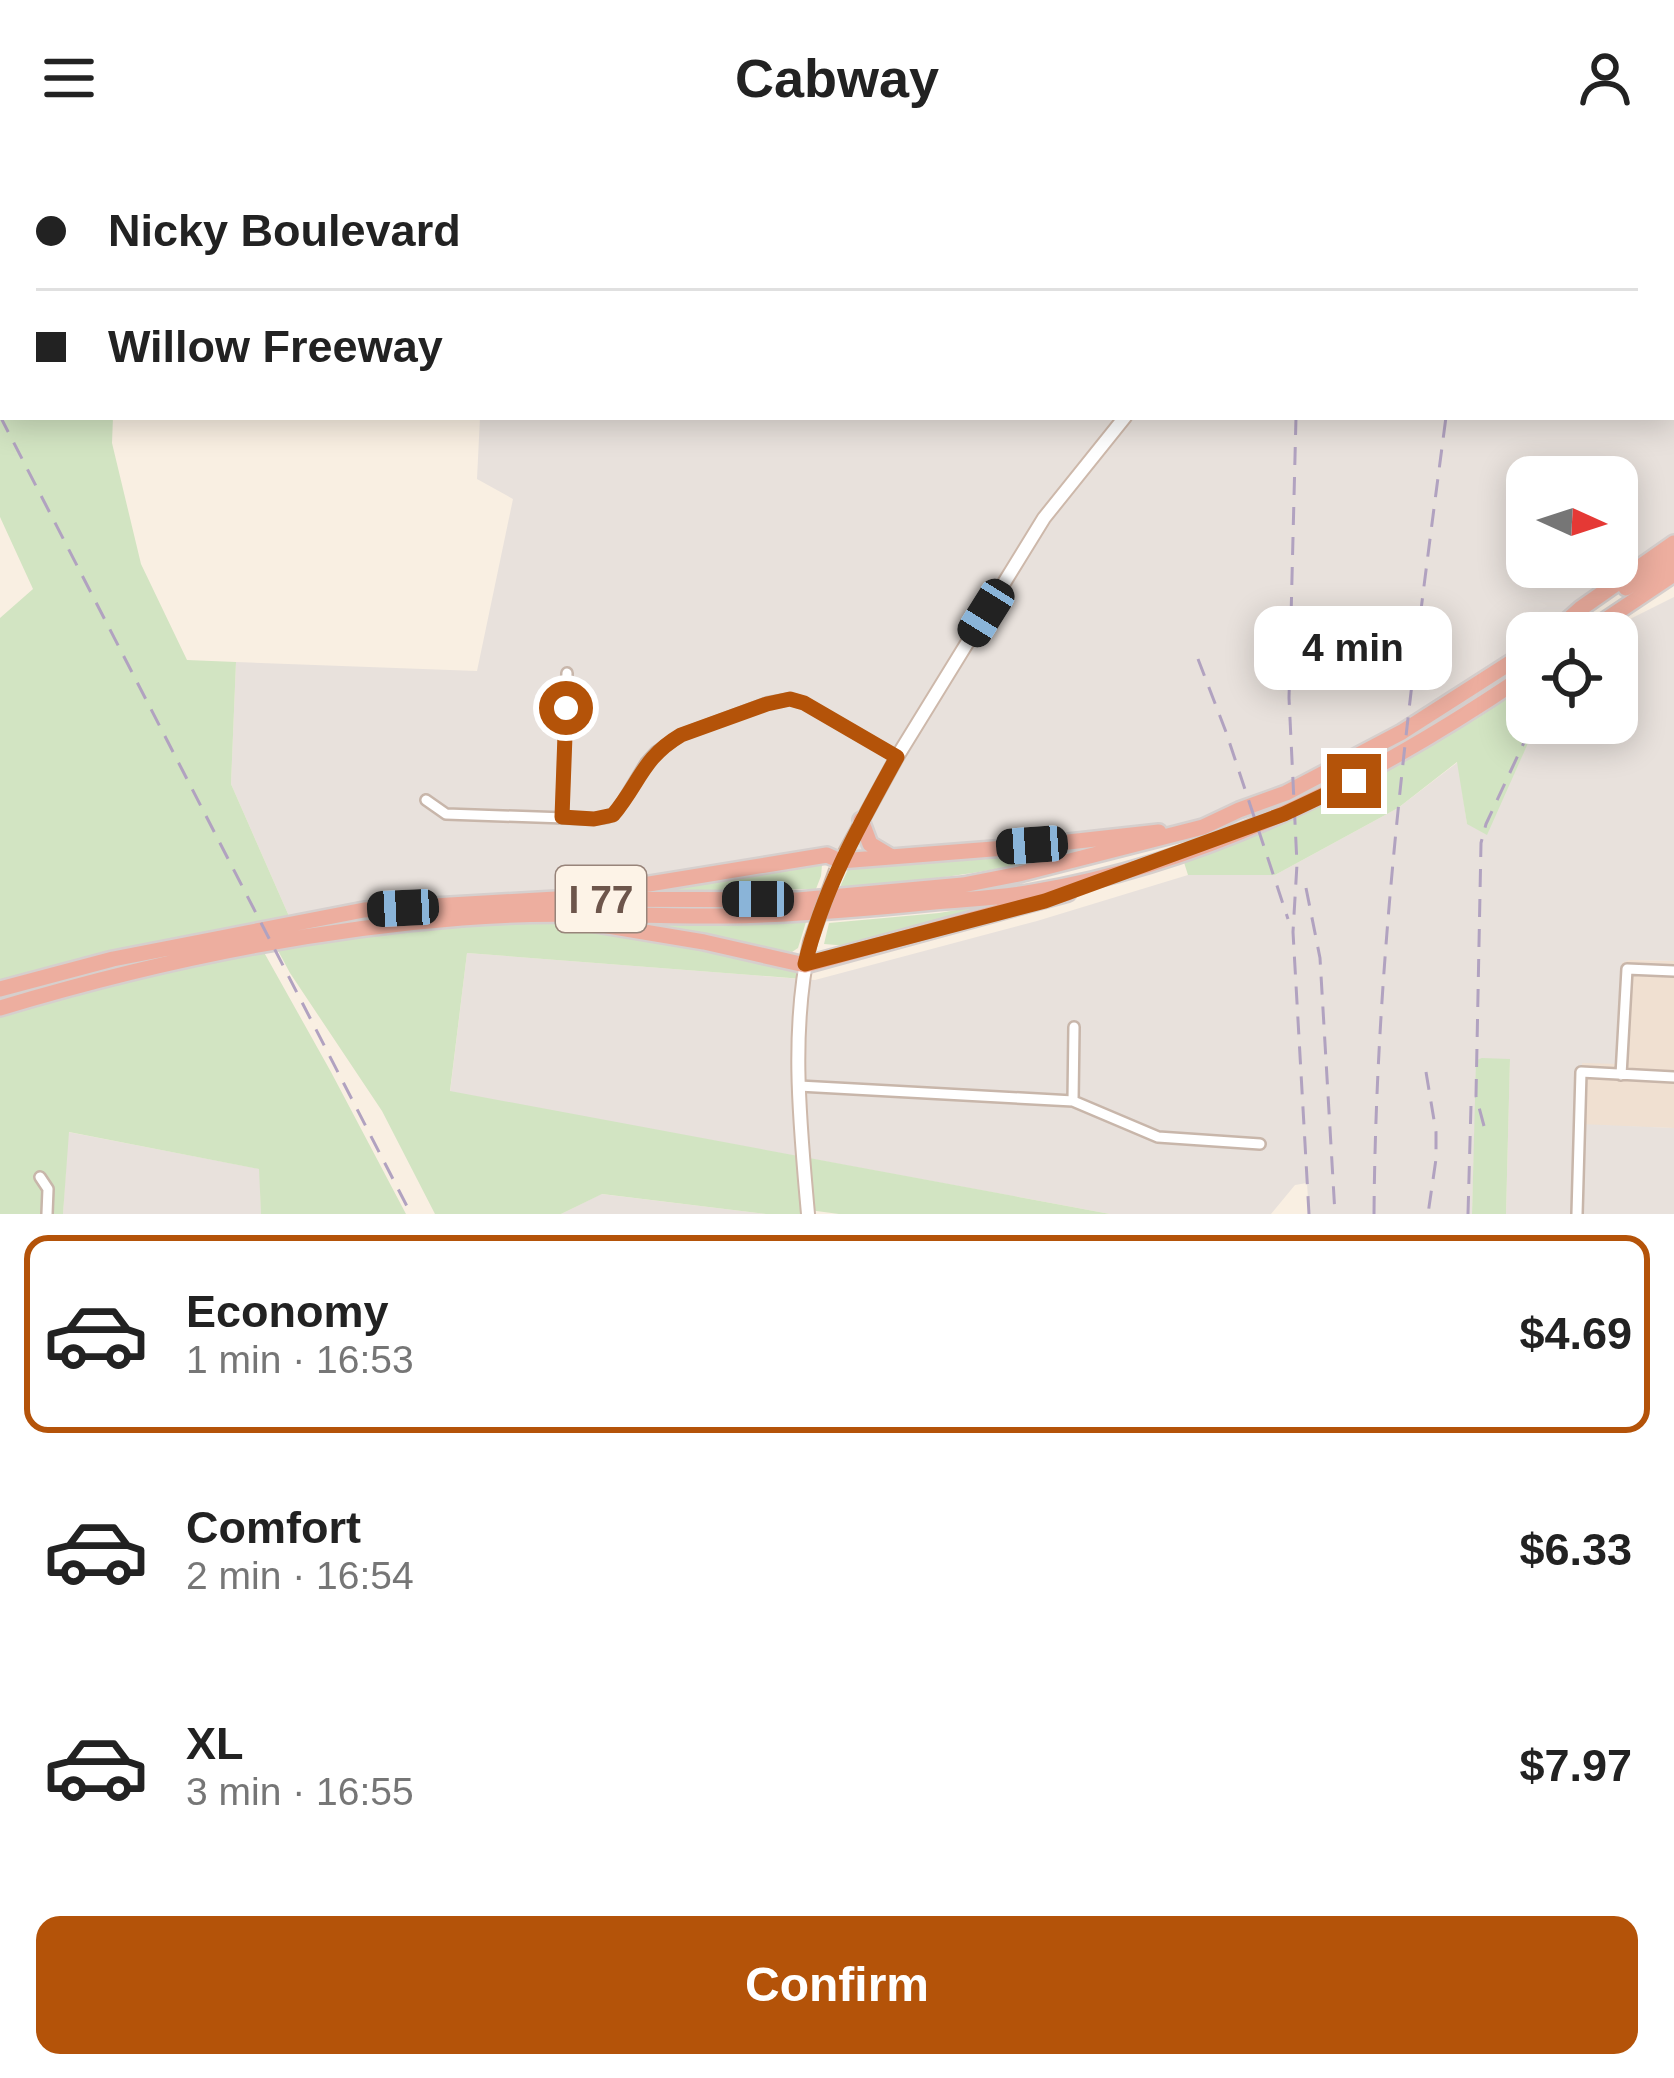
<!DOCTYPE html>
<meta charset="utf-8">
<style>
:root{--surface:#fff;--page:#f6f6f6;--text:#222;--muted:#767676;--line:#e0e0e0;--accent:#b45309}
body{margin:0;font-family:Arial,sans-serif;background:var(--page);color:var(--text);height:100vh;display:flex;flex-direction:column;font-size:45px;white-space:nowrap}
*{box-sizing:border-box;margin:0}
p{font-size:39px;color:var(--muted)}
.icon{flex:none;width:66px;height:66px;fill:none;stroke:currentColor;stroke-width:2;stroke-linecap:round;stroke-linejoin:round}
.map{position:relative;height:1058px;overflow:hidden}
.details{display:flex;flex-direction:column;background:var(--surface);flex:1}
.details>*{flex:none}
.hud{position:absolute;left:0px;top:0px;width:1674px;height:264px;box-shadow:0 6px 30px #0003;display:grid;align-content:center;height:264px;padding:0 36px;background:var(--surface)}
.needle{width:78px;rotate:93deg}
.controls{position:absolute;left:1506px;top:300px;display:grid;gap:24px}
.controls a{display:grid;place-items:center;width:132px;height:132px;border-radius:24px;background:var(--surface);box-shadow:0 6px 30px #0003;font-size:60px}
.end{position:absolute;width:54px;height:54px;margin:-27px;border:15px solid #b45309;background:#fff;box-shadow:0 0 0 6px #fff}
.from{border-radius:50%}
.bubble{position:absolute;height:84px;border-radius:24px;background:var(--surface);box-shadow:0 6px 30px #0003;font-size:39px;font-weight:800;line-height:84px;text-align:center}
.car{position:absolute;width:36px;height:72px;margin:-36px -18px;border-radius:15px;box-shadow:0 0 9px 3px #0007;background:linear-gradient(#222 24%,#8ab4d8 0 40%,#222 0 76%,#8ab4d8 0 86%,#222 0)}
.hud b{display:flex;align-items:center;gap:42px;height:114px;font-size:45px}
.hud b+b{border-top:3px solid var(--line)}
.hud i{width:30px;height:30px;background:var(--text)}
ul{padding:21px 0 0;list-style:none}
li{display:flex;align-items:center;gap:36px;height:198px;margin:0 24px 18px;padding:0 12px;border:6px solid transparent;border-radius:24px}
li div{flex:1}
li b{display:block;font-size:45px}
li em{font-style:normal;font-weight:800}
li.on{border-color:var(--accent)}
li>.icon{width:108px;height:108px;stroke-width:1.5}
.action{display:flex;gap:24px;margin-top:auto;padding:24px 36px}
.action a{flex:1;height:138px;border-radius:24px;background:var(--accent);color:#fff;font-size:48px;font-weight:800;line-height:138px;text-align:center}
header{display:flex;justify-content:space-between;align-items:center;height:156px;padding:0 36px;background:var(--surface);font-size:54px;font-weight:800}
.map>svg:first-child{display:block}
.residential{fill:#f0e0d1}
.industrial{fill:#e8e1dc;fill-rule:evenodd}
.green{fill:#d2e4c2}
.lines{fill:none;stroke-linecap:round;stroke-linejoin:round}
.street-casing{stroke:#c8b6aa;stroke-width:14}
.secondary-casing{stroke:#cdb8aa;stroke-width:16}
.highway-casing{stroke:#d6cfcd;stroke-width:20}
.street{stroke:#fff;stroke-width:9}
.secondary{stroke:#fff;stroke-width:12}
.highway{stroke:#edae9f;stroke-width:15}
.rail{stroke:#b1a2c0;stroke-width:3;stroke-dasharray:18 12;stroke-linecap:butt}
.secondary-bridge-casing{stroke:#cdb8aa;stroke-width:16;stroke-linecap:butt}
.secondary-bridge{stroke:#fff;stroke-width:12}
.route{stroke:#b45309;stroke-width:15}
.labels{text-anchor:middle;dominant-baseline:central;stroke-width:12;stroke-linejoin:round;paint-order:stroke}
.shield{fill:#fdf3e7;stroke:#98847a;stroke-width:3}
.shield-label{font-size:39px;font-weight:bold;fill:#6d554b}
</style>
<header><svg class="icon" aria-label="menu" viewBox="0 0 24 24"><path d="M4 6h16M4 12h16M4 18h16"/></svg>Cabway<svg class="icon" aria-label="person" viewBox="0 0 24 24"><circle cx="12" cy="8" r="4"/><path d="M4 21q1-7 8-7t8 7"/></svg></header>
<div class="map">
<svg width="1674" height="1058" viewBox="0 0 1674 1058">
<rect width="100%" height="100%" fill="#f9efe2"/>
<path class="residential" d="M1630 804 1674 805V972L1580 969 1582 906 1617 907 1621 806Z"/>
<path class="industrial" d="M1674 184V387L1553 477H1527V496L1455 544 1203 671 840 705 556 743 292 767 231 628 236 506 477 515 513 343 477 323 480 261H1671V185ZM1527 321H1617V411H1527Z
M1674 441V805L1630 804 1622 807 1617 908 1582 907 1580 968 1674 972V1058H1506L1510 903H1477L1472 1058H1309L1307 1027 1295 1029 1271 1058H1110L450 936 467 797 815 824 1037 765 1188 719H1275L1398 652 1458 606 1467 668 1515 615 1537 567H1617V477H1608L1622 467Z
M68 976 260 1013 261 1058H63Z
M601 1038 766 1058H561Z"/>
<path class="green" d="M0 0H880L881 3H3V6H0Z
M0 150H3V261H113L112 287 141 408 187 504 236 506 231 628 292 767 0 833V462L33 433 0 361Z
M1527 518V567H1537L1487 679 1467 668 1457 606 1398 652 1275 719H1188L1181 697 1284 658Z
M1087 692C1068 702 1043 704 1022 708 962 720 902 728 840 731L849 711 975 697Z
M817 707 822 709 821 720 816 733 665 735V731Z
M998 747 999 751 848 790 824 788 829 767 939 757Z
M546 760 704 786 805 809 803 823 467 797 450 935 1110 1058H839L809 1054 808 1058H766L602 1038 561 1058H435L382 955 290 817 274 787Z
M806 766 798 792 792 796 654 772 653 769Z
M261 791 331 916 406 1058H261L259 1013 69 976 63 1058H0V852Z
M1482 902 1510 903 1506 1058H1472L1476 904Z"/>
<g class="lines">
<g class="street-casing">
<path id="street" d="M393 0 397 3
M426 644 446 658 594 663 608 661 617 655 646 607 656 596 681 579 767 547 790 543 804 547 897 601
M562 661 567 517
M1074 871 1073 945 1158 981 1260 988
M1621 919 1627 813 1674 815
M799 930 1073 945
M40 1021 48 1033 47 1058
M1577 1058 1581 916 1674 921"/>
</g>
<g class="secondary-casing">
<path id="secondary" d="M0 85H3
M1671 185 1674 184
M838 709 897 601 1044 362 1125 261
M808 1058C800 968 790 875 810 786"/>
</g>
<g class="highway-casing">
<path id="highway" d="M1626 432 1674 402
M1553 477 1580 453 1674 387
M1586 477 1674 418
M861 664 870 688 890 700
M600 736 827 699 840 705 1032 690 1159 676
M590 767 704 786 805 809 1068 737
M0 833 113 803 364 754 556 743 798 744 963 729 1019 718 1203 671 1239 654 1286 637 1402 576 1527 496
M0 852C150 807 306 774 462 762 549 755 638 760 725 760 795 759 865 753 934 746 966 743 1000 742 1033 736 1213 706 1378 619 1527 518"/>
</g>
<use href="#street" class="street"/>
<use href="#secondary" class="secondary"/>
<use href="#highway" class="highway"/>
<path class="rail" d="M1117 0V3
M1192 0 1193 3
M1141 3V0
M1272 3 1273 0
M1458 3 1460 0
M1479 3V0
M0 260 411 1058
M1296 261 1289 542 1297 708 1293 776 1309 1058
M1198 503 1226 576 1288 763
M1306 732 1320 802 1335 1058
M1426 916 1436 976V1003L1428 1058
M1484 970 1476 940 1481 687 1486 668 1533 567
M1374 1058C1376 791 1411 526 1446 261
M1468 1058 1471 949"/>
<g class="secondary-bridge-casing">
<path id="secondary-bridge" d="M810 786 836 714"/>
</g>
<use href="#secondary-bridge" class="secondary-bridge"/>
</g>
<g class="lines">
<path class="route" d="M566 552 562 661 594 663 613 659C640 627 642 602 681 579L767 548 790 543 804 547 897 601C860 668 823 733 805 808L1045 745 1284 658 1354 625"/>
</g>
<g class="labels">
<rect class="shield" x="556" y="710" width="90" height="66" rx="9"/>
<g class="shield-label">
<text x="601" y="743">I 77</text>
</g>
</g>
</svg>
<div class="controls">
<a><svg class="needle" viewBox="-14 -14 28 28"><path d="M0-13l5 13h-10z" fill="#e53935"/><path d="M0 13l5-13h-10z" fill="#767676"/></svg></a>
<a><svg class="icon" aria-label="locate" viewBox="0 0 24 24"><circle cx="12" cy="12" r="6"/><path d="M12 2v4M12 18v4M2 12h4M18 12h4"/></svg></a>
</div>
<i class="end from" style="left:566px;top:552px"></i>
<i class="end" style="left:1354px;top:625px"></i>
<div class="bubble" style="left:1254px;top:450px;width:198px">4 min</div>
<i class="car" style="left:986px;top:457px;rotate:212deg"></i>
<i class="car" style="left:1032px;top:689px;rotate:266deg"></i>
<i class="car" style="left:758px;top:743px;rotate:270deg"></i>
<i class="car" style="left:403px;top:752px;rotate:267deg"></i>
<div class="hud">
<b><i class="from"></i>Nicky Boulevard</b>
<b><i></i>Willow Freeway</b>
</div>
</div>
<section class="details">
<ul>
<li class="on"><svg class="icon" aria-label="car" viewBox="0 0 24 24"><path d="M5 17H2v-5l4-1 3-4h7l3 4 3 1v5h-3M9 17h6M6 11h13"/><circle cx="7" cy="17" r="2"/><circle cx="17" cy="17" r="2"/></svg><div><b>Economy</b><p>1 min · 16:53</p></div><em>$4.69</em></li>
<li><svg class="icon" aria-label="car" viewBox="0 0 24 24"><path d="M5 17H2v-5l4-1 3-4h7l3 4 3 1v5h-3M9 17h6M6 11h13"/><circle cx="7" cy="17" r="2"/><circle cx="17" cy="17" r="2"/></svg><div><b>Comfort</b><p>2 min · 16:54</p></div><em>$6.33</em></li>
<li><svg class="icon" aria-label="car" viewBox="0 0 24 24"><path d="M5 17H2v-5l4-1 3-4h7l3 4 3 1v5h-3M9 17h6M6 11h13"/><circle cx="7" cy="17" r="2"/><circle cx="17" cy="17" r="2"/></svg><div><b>XL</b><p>3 min · 16:55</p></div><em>$7.97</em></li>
</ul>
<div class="action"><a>Confirm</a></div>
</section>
